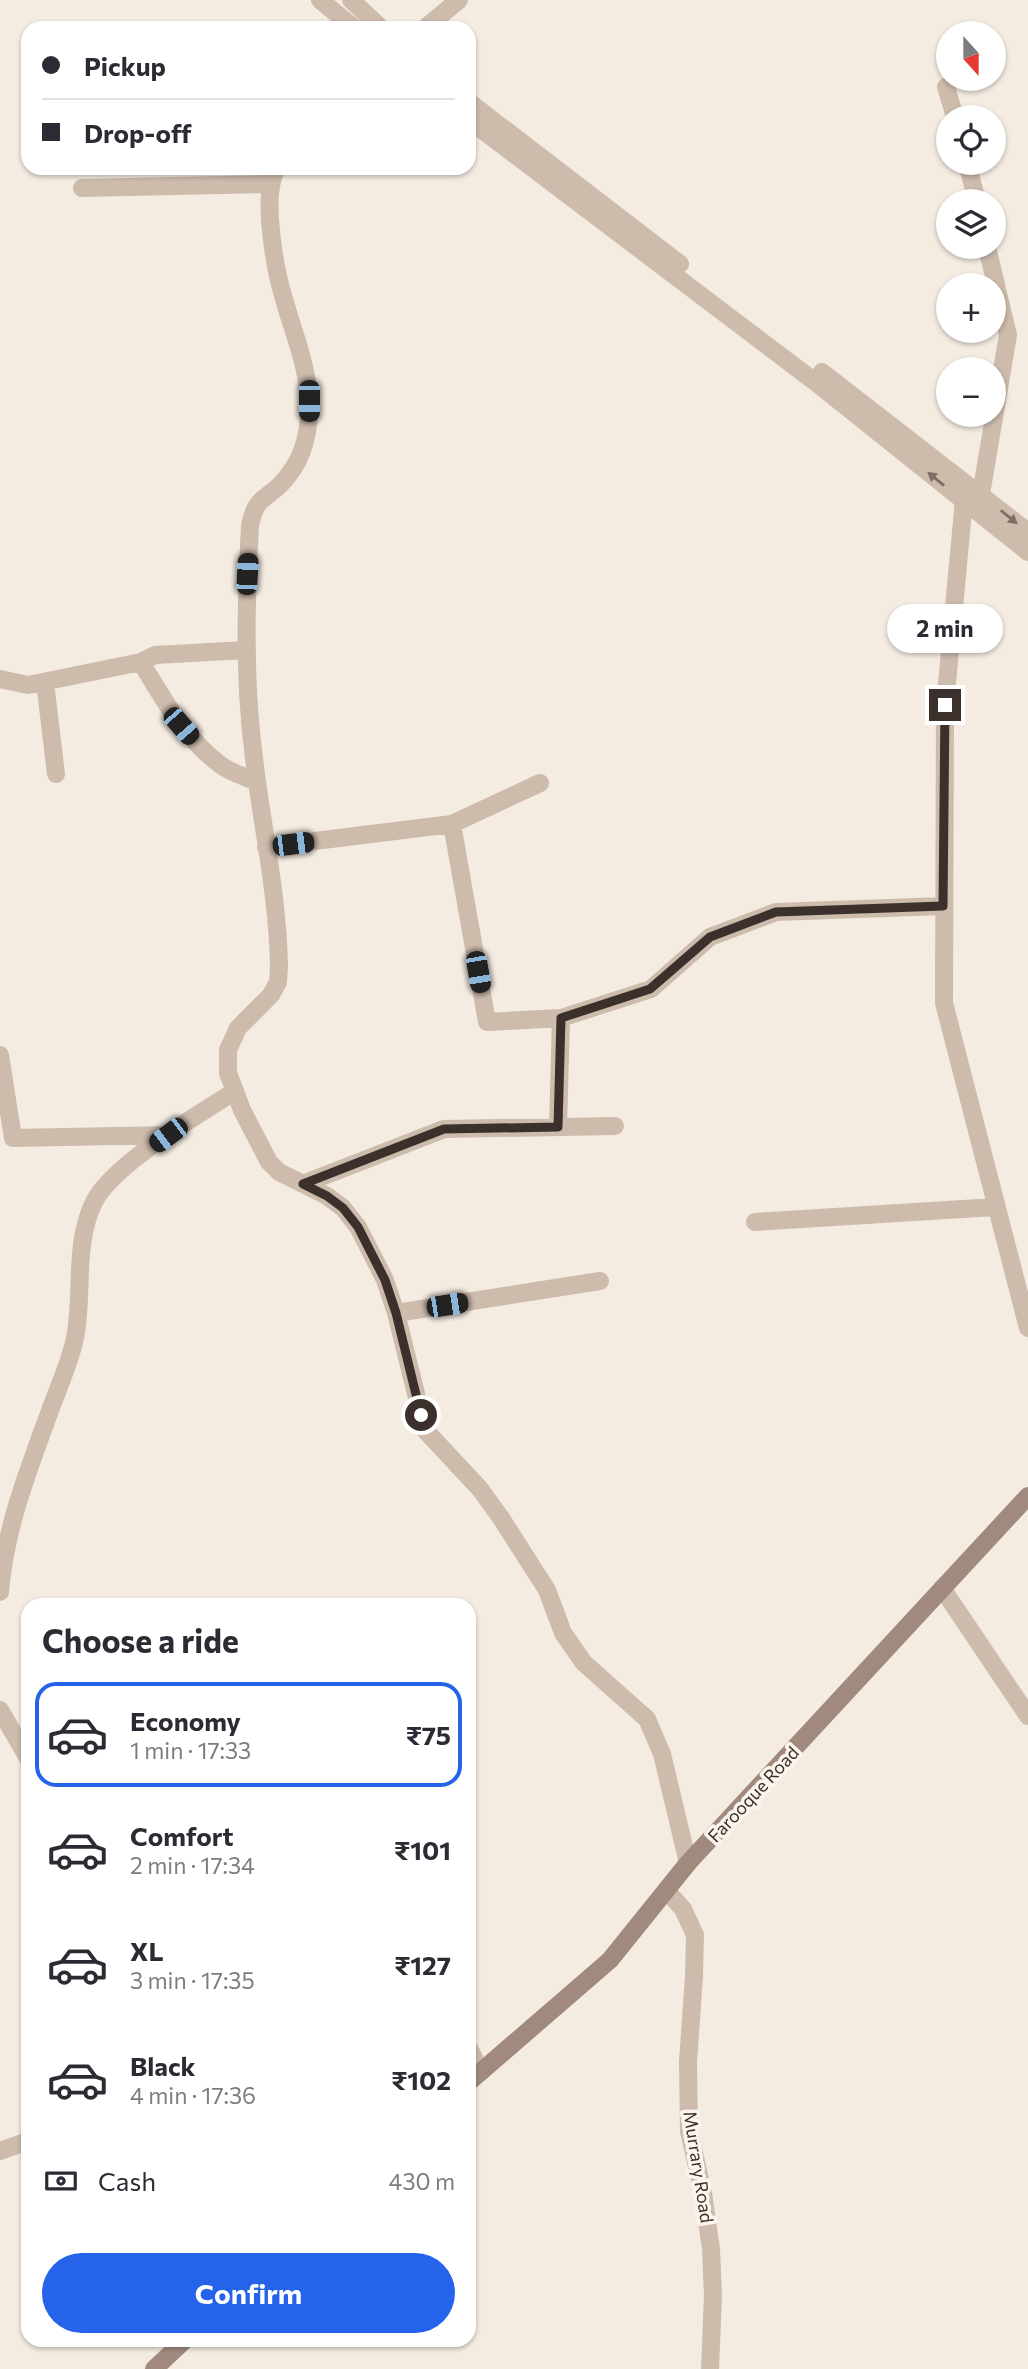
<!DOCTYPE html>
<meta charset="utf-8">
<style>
:root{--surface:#fff;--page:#f7f7f7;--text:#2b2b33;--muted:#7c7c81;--line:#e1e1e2;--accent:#2563eb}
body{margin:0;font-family:Commissioner,sans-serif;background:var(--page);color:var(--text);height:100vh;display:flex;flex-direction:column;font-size:26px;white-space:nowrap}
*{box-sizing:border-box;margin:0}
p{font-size:23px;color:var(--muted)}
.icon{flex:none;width:38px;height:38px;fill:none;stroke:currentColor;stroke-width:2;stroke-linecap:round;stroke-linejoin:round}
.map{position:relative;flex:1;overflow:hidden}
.details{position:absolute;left:21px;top:1598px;width:455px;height:749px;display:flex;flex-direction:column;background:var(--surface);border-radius:21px;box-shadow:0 2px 5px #0004}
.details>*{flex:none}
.top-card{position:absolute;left:21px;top:21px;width:455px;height:154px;border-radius:21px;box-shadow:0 2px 5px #0004;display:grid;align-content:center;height:154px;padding:0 21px;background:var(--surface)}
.needle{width:46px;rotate:159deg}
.buttons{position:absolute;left:936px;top:21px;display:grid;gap:14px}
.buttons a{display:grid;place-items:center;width:70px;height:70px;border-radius:50%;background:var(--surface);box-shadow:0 2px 5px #0004;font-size:35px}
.end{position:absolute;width:32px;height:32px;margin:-16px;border:9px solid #3b302b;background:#fff;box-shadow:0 0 0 4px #fff}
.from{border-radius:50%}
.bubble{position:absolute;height:49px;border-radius:24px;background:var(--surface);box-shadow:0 2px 5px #0004;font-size:23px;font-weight:700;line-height:49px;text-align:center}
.car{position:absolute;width:21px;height:42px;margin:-21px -10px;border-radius:9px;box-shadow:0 0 5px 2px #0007;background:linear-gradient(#222 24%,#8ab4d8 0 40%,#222 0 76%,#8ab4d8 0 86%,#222 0)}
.top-card b{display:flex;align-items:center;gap:24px;height:66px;font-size:26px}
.top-card b+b{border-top:2px solid var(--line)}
.top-card i{width:18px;height:18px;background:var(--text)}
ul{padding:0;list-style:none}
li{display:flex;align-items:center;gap:21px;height:105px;margin:0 14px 10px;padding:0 7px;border:4px solid transparent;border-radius:21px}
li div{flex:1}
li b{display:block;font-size:26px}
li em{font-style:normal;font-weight:700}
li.active{border-color:var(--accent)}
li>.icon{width:63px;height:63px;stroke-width:1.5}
h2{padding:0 21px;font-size:32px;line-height:84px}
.pay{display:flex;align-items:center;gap:18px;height:77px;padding:0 21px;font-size:26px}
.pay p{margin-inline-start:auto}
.cta{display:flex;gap:14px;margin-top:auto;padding:14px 21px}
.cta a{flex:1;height:80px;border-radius:42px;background:var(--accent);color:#fff;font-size:28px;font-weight:700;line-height:80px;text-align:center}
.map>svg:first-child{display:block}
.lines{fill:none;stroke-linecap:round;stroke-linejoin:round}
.minor{stroke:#cdbbac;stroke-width:18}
.tertiary{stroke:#cdbbac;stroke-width:18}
.secondary{stroke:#a18a7d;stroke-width:18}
.oneway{fill:#7d6f65}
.route{stroke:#3b302b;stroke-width:9}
.labels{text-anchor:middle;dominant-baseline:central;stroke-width:7;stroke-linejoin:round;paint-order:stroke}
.street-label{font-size:18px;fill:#3b302b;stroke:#fbf5ee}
</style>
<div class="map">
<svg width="1028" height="2369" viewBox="0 0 1028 2369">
<rect width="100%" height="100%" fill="#f4ebe1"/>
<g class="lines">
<path class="minor" d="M946 87 955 117
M967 163 977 201
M276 168C269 186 269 201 270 220 272 247 276 273 284 299 294 335 307 363 309 402 310 434 303 462 280 485 263 501 255 499 250 526 246 601 244 676 253 750 261 822 278 894 279 967L278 982 271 995 238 1028 228 1050V1073L242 1110 269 1162 279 1172 327 1196 343 1208 358 1227 385 1280 396 1313 425 1430 480 1489 501 1518 547 1590 563 1633 584 1663 647 1719 662 1754 688 1863
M82 188 270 184
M965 489 945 705 944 1003 1028 1328
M981 494 1008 335 987 247
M141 662C163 699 186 740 222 766 232 773 246 777 257 782
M0 679 28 685 141 662 155 655 246 650
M45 682 56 774
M452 824 487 1022 561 1018
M266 847 452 824 540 783
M0 1055 13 1138 168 1135
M558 1127 561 1018 651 989 710 937 776 912 943 906
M303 1184 444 1129 615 1126
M755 1222 995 1207
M396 1313 600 1281
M942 1588 1028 1716
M0 1592C5 1528 29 1468 51 1408 59 1386 70 1362 75 1338 84 1294 73 1245 94 1202 113 1164 197 1116 235 1091
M0 1710 28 1758
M666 1890 683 1909 695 1935 694 1976 688 2062 689 2131 703 2193 711 2249 713 2295 710 2369
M469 2048 481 2072
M0 2151 28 2141"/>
<path class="tertiary" d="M320 0 354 28
M351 0 381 28
M425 28 459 0
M469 102 680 264
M469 120 814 381 1028 552
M822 372 1028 532"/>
<path class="secondary" d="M469 2082 610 1960 688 1863 1028 1496
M154 2369 185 2340"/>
</g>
<defs><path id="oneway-solid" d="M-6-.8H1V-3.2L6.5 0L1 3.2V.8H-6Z" transform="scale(1.75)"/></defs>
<g class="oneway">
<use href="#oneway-solid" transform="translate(936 479) rotate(-141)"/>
<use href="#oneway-solid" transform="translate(1009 517) rotate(39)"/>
</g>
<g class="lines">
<path class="route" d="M421 1415 396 1313 385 1280 358 1227 343 1208 327 1196 303 1184 444 1129 558 1127 561 1018 650 989 710 937 776 912 943 906 945 705"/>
</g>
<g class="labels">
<g class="street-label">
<text transform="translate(753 1794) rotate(-47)">Farooque Road</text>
<text transform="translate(699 2167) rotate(81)">Murrary Road</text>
</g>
</g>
</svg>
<div class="buttons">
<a><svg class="needle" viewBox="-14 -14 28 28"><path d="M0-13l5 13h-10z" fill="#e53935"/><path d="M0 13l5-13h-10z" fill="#7c7c81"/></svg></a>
<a><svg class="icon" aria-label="locate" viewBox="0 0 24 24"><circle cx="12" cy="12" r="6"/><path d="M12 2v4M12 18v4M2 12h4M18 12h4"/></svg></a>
<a><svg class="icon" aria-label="layers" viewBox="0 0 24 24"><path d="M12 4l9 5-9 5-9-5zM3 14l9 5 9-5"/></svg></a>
<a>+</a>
<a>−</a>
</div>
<i class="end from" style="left:421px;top:1415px"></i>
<i class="end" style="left:945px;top:705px"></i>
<div class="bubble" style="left:887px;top:604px;width:116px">2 min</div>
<i class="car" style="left:309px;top:401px;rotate:180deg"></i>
<i class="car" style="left:247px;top:574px;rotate:3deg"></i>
<i class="car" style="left:181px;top:726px;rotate:139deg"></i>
<i class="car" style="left:293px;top:844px;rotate:83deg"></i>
<i class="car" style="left:478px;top:972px;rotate:170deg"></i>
<i class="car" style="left:168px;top:1135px;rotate:233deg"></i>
<i class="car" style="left:447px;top:1305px;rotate:81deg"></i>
<div class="top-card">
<b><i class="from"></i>Pickup</b>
<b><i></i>Drop-off</b>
</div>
<section class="details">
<h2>Choose a ride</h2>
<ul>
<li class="active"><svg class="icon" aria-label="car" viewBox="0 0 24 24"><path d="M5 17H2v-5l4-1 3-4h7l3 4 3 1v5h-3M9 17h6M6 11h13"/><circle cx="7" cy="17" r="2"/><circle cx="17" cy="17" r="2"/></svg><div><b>Economy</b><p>1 min · 17:33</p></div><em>₹75</em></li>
<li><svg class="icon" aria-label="car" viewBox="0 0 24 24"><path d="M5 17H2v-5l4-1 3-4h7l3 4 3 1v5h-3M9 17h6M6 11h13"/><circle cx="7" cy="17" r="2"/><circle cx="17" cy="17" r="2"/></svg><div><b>Comfort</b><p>2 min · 17:34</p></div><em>₹101</em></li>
<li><svg class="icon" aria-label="car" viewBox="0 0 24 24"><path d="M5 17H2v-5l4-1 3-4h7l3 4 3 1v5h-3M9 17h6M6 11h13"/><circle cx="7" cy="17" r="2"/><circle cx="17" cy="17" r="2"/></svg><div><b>XL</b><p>3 min · 17:35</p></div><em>₹127</em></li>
<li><svg class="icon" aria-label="car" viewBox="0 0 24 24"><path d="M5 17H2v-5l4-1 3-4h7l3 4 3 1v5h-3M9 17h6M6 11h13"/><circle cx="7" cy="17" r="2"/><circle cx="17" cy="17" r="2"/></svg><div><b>Black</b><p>4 min · 17:36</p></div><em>₹102</em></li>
</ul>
<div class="pay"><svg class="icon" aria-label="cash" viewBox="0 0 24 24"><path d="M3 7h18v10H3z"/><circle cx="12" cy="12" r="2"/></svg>Cash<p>430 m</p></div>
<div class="cta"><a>Confirm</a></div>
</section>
</div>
